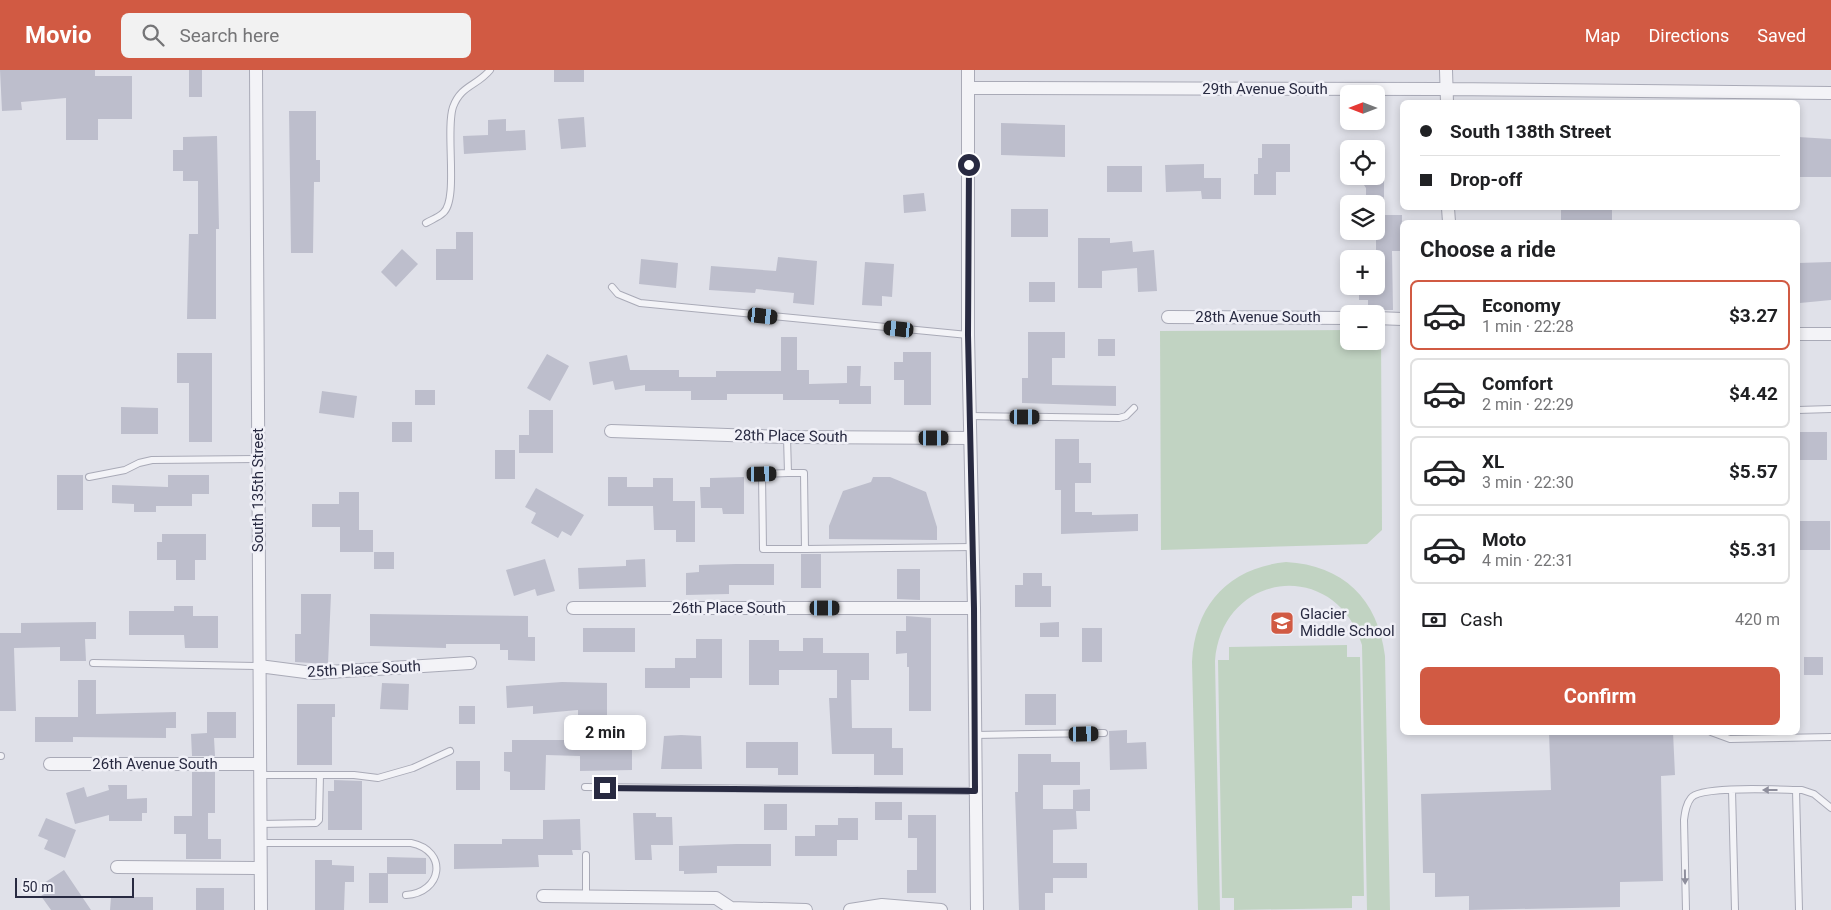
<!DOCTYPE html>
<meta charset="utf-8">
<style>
:root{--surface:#fff;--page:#f2f2f2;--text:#202124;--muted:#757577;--line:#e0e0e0;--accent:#d15a43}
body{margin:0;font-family:Roboto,sans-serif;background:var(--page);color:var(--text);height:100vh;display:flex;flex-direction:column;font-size:19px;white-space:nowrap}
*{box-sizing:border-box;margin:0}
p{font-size:16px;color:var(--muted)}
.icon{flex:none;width:28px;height:28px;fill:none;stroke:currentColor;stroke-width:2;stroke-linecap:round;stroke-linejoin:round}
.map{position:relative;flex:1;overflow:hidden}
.details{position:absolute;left:1400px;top:150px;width:400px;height:515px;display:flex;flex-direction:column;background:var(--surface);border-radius:8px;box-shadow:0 2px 8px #0003}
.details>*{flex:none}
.guide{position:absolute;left:1400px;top:30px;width:400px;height:110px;border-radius:8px;box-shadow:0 2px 8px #0003;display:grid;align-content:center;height:110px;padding:0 20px;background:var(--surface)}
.needle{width:32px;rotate:270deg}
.controls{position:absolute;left:1340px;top:15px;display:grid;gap:10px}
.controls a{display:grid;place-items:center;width:45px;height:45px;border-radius:8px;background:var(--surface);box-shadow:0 2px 8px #0003;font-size:25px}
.scale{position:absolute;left:15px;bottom:12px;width:119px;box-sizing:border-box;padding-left:5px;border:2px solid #282a41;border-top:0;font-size:14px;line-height:18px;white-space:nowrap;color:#282a41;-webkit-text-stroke:4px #f0f0f7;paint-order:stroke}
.end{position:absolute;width:22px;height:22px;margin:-11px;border:6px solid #282a41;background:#fff;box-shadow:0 0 0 2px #fff}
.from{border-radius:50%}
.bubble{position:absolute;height:35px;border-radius:8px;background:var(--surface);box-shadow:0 2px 8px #0003;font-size:16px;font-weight:700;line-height:35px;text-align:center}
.car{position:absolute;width:15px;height:30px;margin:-15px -8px;border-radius:6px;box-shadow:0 0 4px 1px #0007;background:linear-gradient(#222 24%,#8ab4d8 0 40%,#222 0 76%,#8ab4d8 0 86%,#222 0)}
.guide b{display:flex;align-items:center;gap:18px;height:48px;font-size:19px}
.guide b+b{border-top:1px solid var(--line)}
.guide i{width:12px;height:12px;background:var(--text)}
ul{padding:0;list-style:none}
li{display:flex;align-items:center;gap:15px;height:70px;margin:0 10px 8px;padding:0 10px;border:2px solid var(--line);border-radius:8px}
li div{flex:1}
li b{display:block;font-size:19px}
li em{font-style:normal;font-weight:700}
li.selected{border-color:var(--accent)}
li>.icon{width:45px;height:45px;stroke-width:1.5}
h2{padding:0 20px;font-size:22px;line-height:60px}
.pay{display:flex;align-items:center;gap:12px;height:55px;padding:0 20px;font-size:19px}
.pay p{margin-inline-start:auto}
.primary-button{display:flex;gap:10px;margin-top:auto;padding:10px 20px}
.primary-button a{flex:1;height:58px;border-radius:8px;background:var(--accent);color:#fff;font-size:20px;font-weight:700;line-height:58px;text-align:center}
header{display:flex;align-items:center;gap:30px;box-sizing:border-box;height:70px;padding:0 25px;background:var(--accent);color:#fff}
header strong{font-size:24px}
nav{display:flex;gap:28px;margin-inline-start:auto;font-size:18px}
.search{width:350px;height:45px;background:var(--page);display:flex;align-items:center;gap:12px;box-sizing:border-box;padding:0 18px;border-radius:8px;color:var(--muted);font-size:19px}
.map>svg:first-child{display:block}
.green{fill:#c1d3c2}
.building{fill:#bdbecc}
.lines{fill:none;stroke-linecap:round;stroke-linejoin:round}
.lane-casing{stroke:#a9aab7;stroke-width:8}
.street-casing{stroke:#a9aab7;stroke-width:14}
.lane{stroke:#f3f3f7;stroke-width:6}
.street{stroke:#f3f3f7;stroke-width:12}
.oneway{fill:#8e8e9c}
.route{stroke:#282a41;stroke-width:6}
.labels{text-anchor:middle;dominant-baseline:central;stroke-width:5;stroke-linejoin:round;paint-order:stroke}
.street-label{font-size:15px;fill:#282a41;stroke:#f0f0f7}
.poi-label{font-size:15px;fill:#282a41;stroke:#f0f0f7;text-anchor:start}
</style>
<header>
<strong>Movio</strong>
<div class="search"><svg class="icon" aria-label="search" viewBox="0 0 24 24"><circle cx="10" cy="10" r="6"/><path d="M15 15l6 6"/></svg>Search here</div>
<nav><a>Map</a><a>Directions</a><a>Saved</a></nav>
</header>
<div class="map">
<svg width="1831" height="840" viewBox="0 0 1831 840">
<rect width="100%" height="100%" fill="#e0e1e9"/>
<path class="green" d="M1349 260V271H1376V260H1381L1382 460 1367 474 1161 480 1160 261Z
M1286 492C1343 495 1378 529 1385 586L1390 840H1367L1362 575C1336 488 1222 500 1215 591L1220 840H1198L1192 592C1195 535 1228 498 1286 492Z
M1347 575V587H1360L1364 826H1352V838L1234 840V828H1222L1218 590H1229V577Z"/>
<path class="building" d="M0 0H95V6H132V49H98V70H66V28L21 32 22 40 2 41Z
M189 0H202V27H189Z
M554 0H584V12H554Z
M289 41H316V90H320V112H314L313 183H291Z
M584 47 586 77 561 79 558 49Z
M506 49V61L525 60 526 80 464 84 463 66 488 65V50Z
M1001 53 1065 55V87L1001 85Z
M217 66 219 159H216V249H187L189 164H198V111H183V101H173V80H183V67Z
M1798 67 1831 69V107H1798Z
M1262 74H1290V102H1276V125H1254V104H1258V88H1262Z
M1204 94V108H1221V129H1202L1201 121 1166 122 1165 95Z
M1107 96H1142V122H1107Z
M1358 106H1384V129H1366V118Z
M924 123 926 141 904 143 903 125Z
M1561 138H1612V152H1561Z
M1011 139H1048V167H1011Z
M1376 145H1402V181H1392L1393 240H1368V230H1359V216H1376Z
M456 162H473V210H436V179H456Z
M1078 168H1110V173L1132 171 1133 182 1154 180 1157 221 1138 222 1137 198 1102 201V218H1078Z
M402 179 418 194 396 217 381 202Z
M778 187 817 191 814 235 793 233 794 223 756 219 755 223 709 220 711 196 776 201Z
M641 189 678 193 676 218 639 214Z
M865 192 894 194 892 227 882 226V236L862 235Z
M1831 192V230L1800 233 1798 230V193Z
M1029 212H1055V232H1029Z
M1028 262H1065V288H1052V315L1116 316V336L1022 333V308H1028Z
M781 267H797V300H809V314L847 313V296H861L860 316H871V334H839V330H783V324H727V330H691V321H645V315L615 320 613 311 593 315 589 292 627 285 630 300H679V307H716V301H781Z
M1098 269H1115V286H1098Z
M903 282H931V335H904V310H894V292H903Z
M177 283H212V372H189V313H177Z
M547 284 569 296 550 331 527 318Z
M415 320H435V335H415Z
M322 321 357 326 354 348 319 343Z
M121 337 158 338V364H121Z
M529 340H553V383H519V365H529Z
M392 352H412V372H392Z
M1798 362H1827V390H1798Z
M1055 369H1079V393H1091V413H1075V442H1092V445L1138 444V461L1061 464V420H1055Z
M495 380H515V409H495Z
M57 405H83V440H57Z
M168 405H209V424H192V436H156V442H134V434L112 433V415L168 417Z
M608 407H627V417H653V408H673V431H695V472H676V460H654L653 436H608Z
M744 407V444H723L722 438H701L700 417H710V408Z
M873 407H890L926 422 937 457V470L829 469V456L843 421 871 412Z
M536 418 584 445 571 466 562 461 558 468 531 453 536 443 525 437Z
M339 422H359V460H373V482H340V457H312V434H339Z
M1798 451H1830V480H1798Z
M162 464H206V490H195V510H176V490H157V472H162Z
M374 482H394V499H374Z
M801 484H821V518H801Z
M545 489 555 521 537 526 535 519 514 526 506 500Z
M645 489 646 517 579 519 578 498 626 496V490Z
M736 494H774V515H729V524L686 525V503L699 502V495Z
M897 499H920V530L897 529Z
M1023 503H1042V516H1051V537H1015V515H1023Z
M301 524H331L328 594 295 592V564H301Z
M174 536H193V546H218V578H185L184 565H129V541H174Z
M370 544 528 546V567H535V591L508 590V580H500V574H446V578L370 576Z
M906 546 931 548V641H909V597H907V583L896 584V561H906Z
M96 552V569H85L86 591H60V577L14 578 16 641H0V563H21V553Z
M1059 552V567H1040V553Z
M583 558H635V582H583Z
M1082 558H1102V592H1082Z
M803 568H823V583H869V610H851L852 658H892V678H903V705H874V684H832L829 628H837V600H779V615H749V570H779V581H803Z
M696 569H722V608H690V618H645V598H675V588H696Z
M1804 587H1823V605H1804Z
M78 610H96V644L176 642V658H166V668L73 667V672H35V647H78Z
M562 612 607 613V669H632V700L580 701V686L546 685 545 720H510V702L504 701V682H512V670H578V640L533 644V636L507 638 506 616Z
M382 613 409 614 408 640 380 639Z
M1025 624H1056V655H1025Z
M297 634H335V647H332V695H297Z
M459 636H475V654H459Z
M207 642H236V668H214L215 686H192L191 664 207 663Z
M1127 660V673L1146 672 1147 699 1110 700 1109 661Z
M1549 662H1673L1675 705 1661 706 1663 811 1620 812V837L1469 840V826L1435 827V803H1423L1421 724 1551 720Z
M681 665 701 666 702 699H661L664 666Z
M746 672H798V705H778V698H746Z
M1018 684H1051V692H1080V715H1043V739H1073V720L1090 719V741H1076L1077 759 1053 760V793H1087V808H1053V823H1045V840H1019L1015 722H1018Z
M456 691H480V720H456Z
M192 702H215V743H208V769H221V789H186V764H174V746H192Z
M334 710 362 711V760H328V721H334Z
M108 715H127V729L147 728V743H142V751H109V745L75 754 66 723 84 717 87 727 109 720Z
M875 732H902V750H875Z
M764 734H787V760H764Z
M633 743H656V747H672L673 775H651L652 790H635Z
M908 745H936V823H907V800H917V768H908Z
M46 748 76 760 65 788 44 779 48 770 38 766Z
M838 748H858V770H837V786H795V766H815V755H838Z
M580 749 581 780H572L573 785H538L539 797 454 799V774H502V769H543V750Z
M736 774H771V796H717V803L684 804V801H679V776Z
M387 787 426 788V804H388V833H369V803H387Z
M315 790H332V795L354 796V812H345L344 840H315Z
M64 800 91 840H51L41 826 49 821 44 813Z
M196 818H224V840H196Z
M111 827H153V840H110Z"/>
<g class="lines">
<g class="lane-casing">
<path id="lane" d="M426 153C431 150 439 147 443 143 459 130 445 61 453 37 461 15 477 16 490 0
M612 217 618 224 640 233 968 265
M1798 340 1831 339
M970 346 1119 348 1126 346 1134 338
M787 367 788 403 762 404 763 479H805
M788 403H804L805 479 973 477
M89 407 125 400 139 393 152 390 258 389
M93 593 259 596
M1711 662 1730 669 1831 667
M975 665 1104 663
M0 686H1
M260 705H354L378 708 413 698 450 681
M585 717 975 721
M1732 720 1735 840
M1796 720 1799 840
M260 754 316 753 319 750 320 705
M260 773H411C449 781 442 823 406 825
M586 785V827
M1686 840 1684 750C1685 742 1686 734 1691 728 1700 715 1783 720 1802 720L1814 724 1831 738"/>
</g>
<g class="street-casing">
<path id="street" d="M256 0 261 840
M968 0V265L974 538 977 840
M1446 0 1447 32
M969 18 1446 19 1831 23
M1448 138 1449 152
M1168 247 1349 248
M1376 248 1402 249
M1798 264H1831
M611 361 787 367 970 368
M573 538H974
M259 596 313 603 470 593
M50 694H260
M117 797 260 798
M543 826 716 828 731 838 806 840
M850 840 882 835 941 840"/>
</g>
<use href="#lane" class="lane"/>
<use href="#street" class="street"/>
</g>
<defs><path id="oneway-solid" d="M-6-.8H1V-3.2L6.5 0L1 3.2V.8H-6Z" transform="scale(1.25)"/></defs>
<g class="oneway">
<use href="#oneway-solid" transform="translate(1770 720) rotate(-180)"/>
<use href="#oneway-solid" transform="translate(1685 807) rotate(89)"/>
</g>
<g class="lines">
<path class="route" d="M605 718 975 721 974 538 968 265 969 95"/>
</g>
<defs>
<g id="school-square" transform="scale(1.25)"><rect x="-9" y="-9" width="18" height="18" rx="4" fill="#d15a43" stroke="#f0f0f7"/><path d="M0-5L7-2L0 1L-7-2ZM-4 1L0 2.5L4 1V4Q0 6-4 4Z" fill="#fff"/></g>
</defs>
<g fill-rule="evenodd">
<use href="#school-square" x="1282" y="553"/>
</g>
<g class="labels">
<g class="street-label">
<text x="1265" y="19">29th Avenue South</text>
<text x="1258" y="247">28th Avenue South</text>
<text transform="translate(791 366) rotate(1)">28th Place South</text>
<text transform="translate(258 420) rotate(-90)">South 135th Street</text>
<text x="729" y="538">26th Place South</text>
<text transform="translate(364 599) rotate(-3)">25th Place South</text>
<text x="155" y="694">26th Avenue South</text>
</g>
<g class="poi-label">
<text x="1300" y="544">Glacier<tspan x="1300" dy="17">Middle School</tspan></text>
</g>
</g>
</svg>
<div class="controls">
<a><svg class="needle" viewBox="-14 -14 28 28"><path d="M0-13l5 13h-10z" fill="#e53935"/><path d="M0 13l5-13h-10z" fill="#757577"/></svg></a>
<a><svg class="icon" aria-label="locate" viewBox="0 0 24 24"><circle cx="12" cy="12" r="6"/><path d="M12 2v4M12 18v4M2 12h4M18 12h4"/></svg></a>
<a><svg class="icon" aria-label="layers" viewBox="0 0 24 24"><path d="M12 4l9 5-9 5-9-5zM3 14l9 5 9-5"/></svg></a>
<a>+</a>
<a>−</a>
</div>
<div class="scale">50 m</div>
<i class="end from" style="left:969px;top:95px"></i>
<i class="end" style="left:605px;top:718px"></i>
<div class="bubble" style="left:564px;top:645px;width:82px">2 min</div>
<i class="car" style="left:763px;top:246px;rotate:96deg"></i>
<i class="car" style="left:899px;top:259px;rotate:276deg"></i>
<i class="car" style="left:1025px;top:347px;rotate:90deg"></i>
<i class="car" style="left:934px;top:368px;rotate:90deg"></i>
<i class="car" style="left:762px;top:404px;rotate:89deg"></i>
<i class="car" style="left:825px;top:538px;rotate:90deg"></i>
<i class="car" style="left:1084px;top:664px;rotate:89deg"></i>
<div class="guide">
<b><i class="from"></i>South 138th Street</b>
<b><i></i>Drop-off</b>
</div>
<section class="details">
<h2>Choose a ride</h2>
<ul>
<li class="selected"><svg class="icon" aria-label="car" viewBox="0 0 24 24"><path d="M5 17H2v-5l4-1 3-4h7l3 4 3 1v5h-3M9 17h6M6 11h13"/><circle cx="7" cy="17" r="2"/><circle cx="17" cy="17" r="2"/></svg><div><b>Economy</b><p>1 min · 22:28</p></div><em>$3.27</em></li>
<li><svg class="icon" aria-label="car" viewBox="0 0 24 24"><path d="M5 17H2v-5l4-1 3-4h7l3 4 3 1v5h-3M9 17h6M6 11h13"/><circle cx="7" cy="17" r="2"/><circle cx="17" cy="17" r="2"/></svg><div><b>Comfort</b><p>2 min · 22:29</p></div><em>$4.42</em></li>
<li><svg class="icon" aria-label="car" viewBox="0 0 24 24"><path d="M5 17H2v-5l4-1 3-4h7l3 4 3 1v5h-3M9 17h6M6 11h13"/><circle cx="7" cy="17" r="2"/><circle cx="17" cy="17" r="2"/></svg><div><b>XL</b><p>3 min · 22:30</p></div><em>$5.57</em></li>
<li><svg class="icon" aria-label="car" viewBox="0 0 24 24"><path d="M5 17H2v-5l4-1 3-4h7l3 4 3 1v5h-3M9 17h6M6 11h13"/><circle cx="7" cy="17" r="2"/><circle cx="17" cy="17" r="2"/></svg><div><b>Moto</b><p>4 min · 22:31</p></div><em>$5.31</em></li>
</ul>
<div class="pay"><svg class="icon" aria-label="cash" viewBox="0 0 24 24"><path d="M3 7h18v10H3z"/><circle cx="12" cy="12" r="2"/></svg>Cash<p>420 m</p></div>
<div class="primary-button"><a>Confirm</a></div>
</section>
</div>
